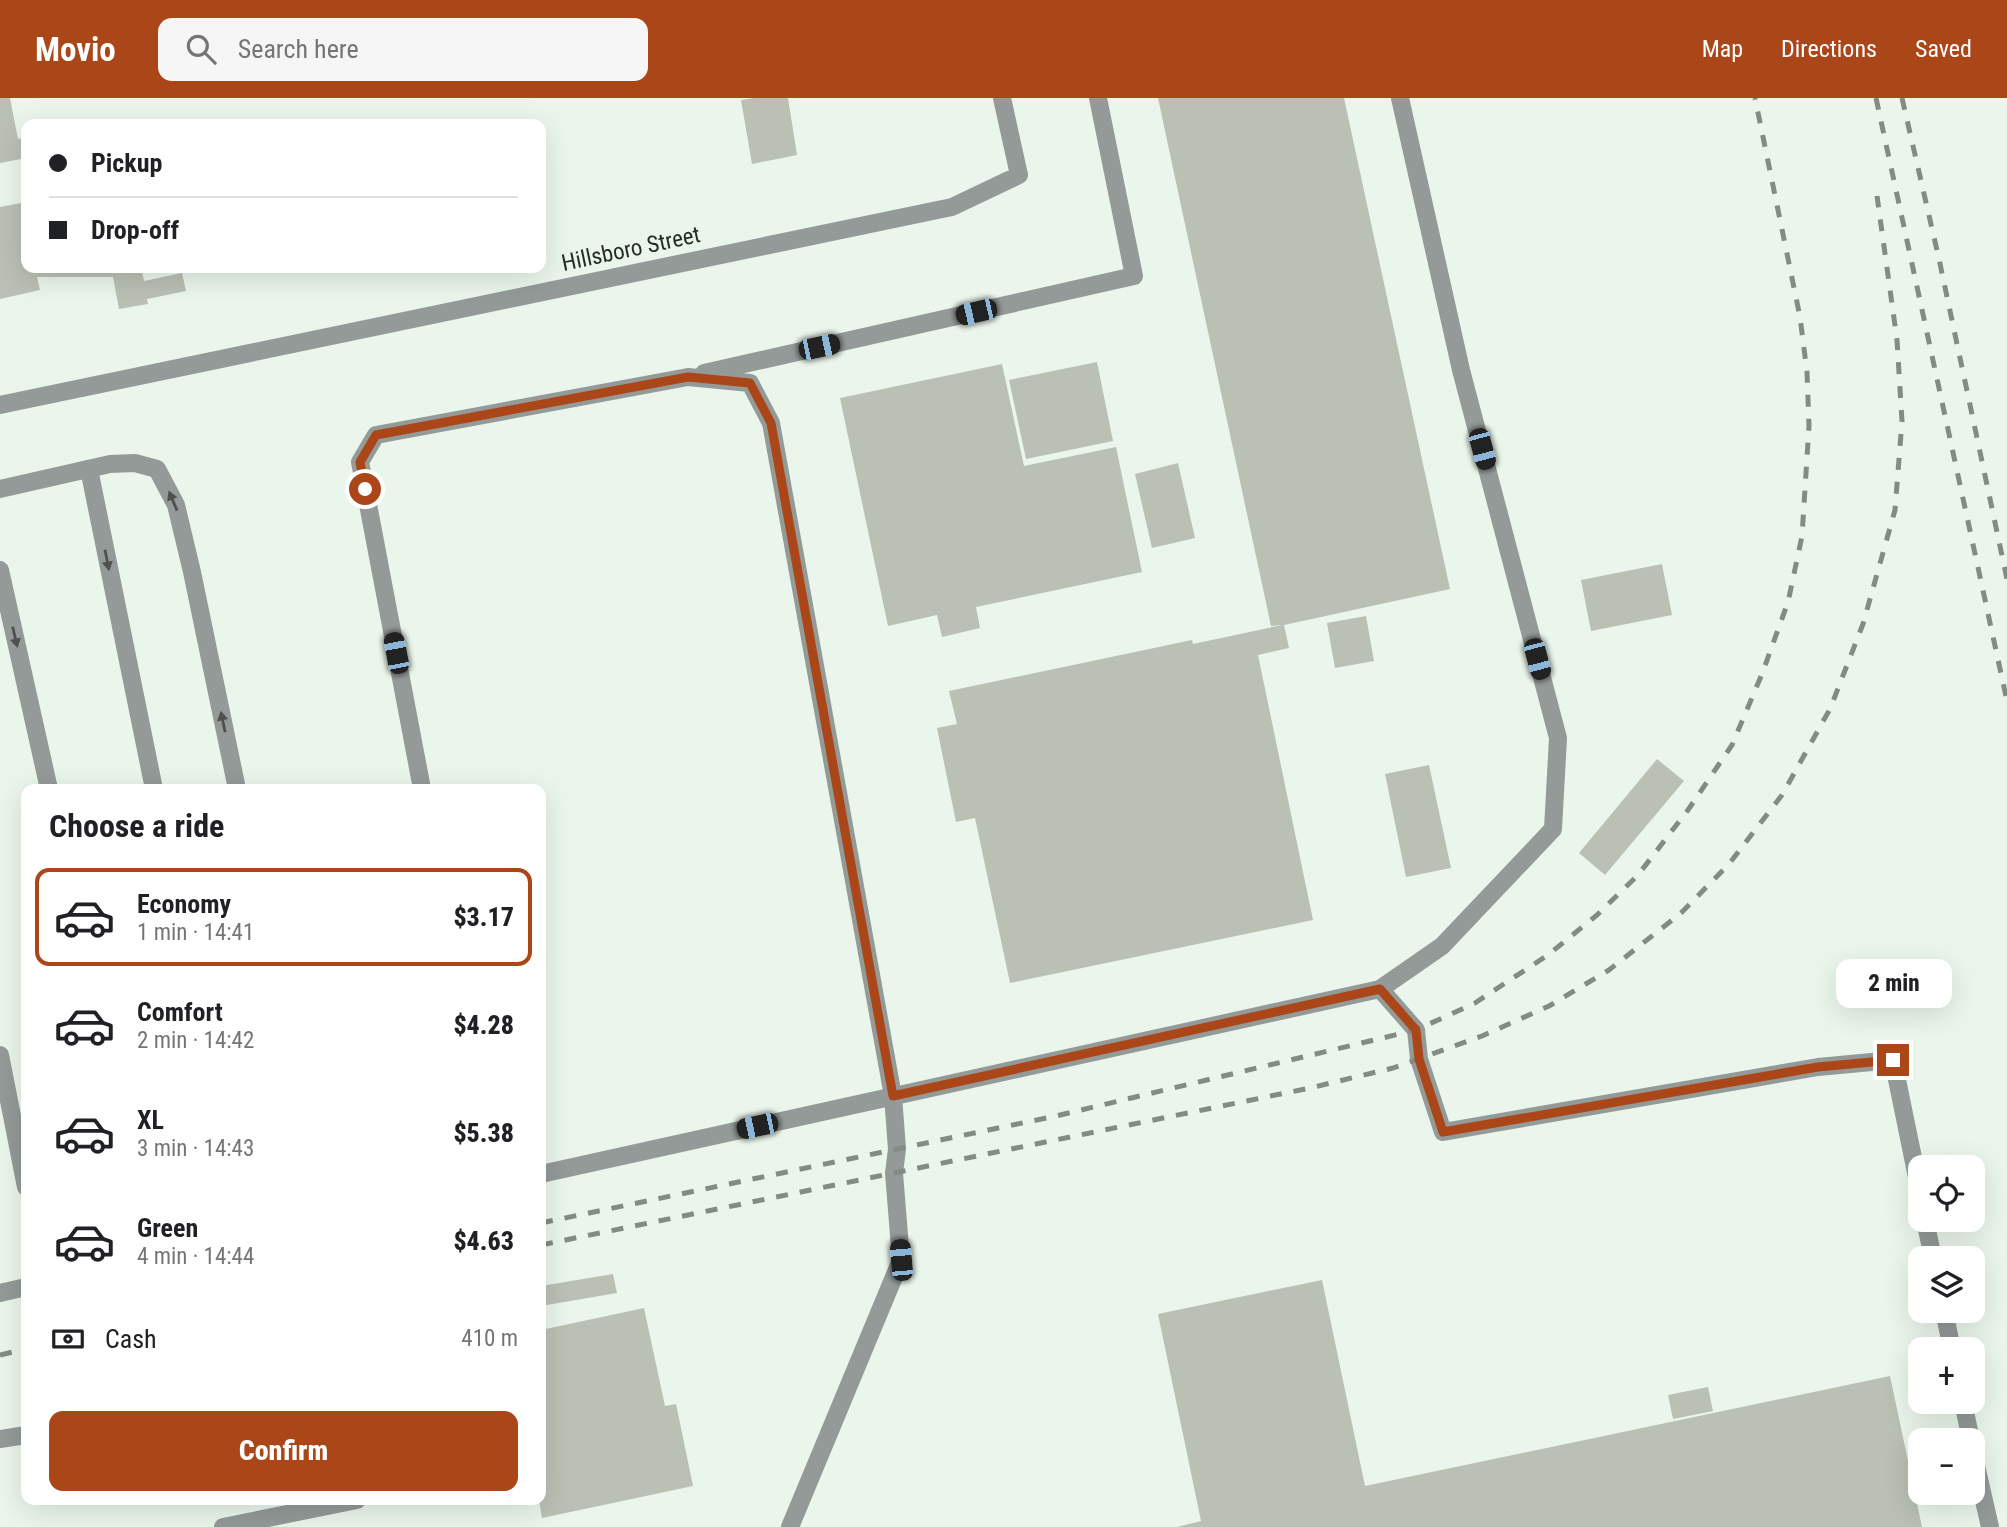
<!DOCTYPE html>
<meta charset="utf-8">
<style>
:root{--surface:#fff;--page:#f6f6f6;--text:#202124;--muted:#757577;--line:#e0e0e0;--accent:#ab4619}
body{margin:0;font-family:"Roboto Condensed",sans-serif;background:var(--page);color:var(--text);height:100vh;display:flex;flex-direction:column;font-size:26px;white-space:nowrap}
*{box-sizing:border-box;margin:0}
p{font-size:23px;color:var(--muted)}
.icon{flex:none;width:38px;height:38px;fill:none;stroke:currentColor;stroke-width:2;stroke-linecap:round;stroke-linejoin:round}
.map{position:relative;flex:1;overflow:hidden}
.panel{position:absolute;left:21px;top:686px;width:525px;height:721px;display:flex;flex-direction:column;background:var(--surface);border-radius:14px;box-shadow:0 7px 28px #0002}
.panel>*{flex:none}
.top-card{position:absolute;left:21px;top:21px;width:525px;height:154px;border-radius:14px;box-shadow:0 7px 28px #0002;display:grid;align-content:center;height:154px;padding:0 28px;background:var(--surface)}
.fabs{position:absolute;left:1908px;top:1057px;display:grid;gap:14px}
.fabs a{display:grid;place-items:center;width:77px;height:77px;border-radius:14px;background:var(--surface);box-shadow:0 7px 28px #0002;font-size:35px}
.end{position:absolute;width:32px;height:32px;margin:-16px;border:9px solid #ab4619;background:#fff;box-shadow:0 0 0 4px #fff}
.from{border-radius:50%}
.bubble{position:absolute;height:49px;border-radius:14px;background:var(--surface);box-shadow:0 7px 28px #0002;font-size:23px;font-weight:800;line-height:49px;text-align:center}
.car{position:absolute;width:21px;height:42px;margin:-21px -10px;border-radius:9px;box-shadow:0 0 5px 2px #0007;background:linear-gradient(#222 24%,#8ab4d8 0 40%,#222 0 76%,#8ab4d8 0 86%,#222 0)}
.top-card b{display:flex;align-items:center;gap:24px;height:66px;font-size:26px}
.top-card b+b{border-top:2px solid var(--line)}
.top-card i{width:18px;height:18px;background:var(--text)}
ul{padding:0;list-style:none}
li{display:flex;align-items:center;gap:21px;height:98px;margin:0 14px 10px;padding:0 14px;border:4px solid transparent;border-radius:14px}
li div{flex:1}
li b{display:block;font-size:26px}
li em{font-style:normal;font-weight:800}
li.on{border-color:var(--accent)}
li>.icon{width:63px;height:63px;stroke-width:1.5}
h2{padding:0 28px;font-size:32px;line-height:84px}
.pay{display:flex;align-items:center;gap:18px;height:77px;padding:0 28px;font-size:26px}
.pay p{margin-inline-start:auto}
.primary-button{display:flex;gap:14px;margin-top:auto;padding:14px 28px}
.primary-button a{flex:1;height:80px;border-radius:14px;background:var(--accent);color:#fff;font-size:28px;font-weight:800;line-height:80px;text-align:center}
header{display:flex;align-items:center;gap:42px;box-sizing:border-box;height:98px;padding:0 35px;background:var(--accent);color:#fff}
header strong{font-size:33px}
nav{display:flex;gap:38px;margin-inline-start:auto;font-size:24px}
.search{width:490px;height:63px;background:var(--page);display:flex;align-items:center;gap:18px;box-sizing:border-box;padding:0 24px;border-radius:14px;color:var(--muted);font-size:26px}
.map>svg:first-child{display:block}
.building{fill:#bac0b3}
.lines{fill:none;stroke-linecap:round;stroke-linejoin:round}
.minor{stroke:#939a97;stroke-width:18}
.rail{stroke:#838b84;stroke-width:5;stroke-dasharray:12 12;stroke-linecap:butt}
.oneway{fill:#4d524e}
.route{stroke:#ab4619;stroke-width:9}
.labels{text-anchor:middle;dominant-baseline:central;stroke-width:5;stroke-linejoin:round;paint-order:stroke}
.street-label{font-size:23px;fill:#272b27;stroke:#eaf6ec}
</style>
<header>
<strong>Movio</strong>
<div class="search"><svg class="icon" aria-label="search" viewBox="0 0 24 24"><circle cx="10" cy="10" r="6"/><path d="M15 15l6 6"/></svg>Search here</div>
<nav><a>Map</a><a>Directions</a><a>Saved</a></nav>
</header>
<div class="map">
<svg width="2007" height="1429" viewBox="0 0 2007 1429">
<rect width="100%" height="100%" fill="#eaf6ec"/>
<path class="building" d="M0 0H10L18 41 26 39V60L0 65Z
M754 0H788L797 57 752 66 741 2Z
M1158 0H1344L1450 491 1284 527 1289 550 1258 557 1313 822 1010 885 975 720 956 724 937 630 957 626 949 593 1192 542 1193 546 1282 527 1271 528Z
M26 104V170H141L144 183 182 175 186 193 147 201 148 206 119 211 113 179H37L40 192 0 201V109Z
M1097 264 1113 343 1026 361 1009 282Z
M1002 266 1024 368 1116 349 1142 474 976 509 980 530 942 539 937 517 888 528 840 300Z
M1178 365 1195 440 1152 450 1135 376Z
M1662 466 1672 517 1591 533 1581 482Z
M1366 518 1374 563 1335 570 1327 525Z
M1657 661 1684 683 1605 777 1579 755Z
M1429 667 1451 770 1406 779 1385 676Z
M613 1176 617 1195 541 1208V1188Z
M1322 1182 1365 1388 1890 1278 1922 1429H1177L1201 1423 1158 1216Z
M644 1210 665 1308 676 1306 693 1388 542 1420 539 1402H541V1232Z
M1708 1289 1713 1313 1673 1321 1668 1297Z"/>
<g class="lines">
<path class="minor" d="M704 275 1134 178 1098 0
M0 307 952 109 1019 77 1002 0
M89 371 154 691
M0 391 110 366 135 365 157 371 176 407 192 474 237 691
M0 472 49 691
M422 691 360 364 376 337 688 279 750 285 771 325 893 998 897 1051 894 1075 901 1162 790 1429
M1380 891 1416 932 1419 961 1443 1034 1818 969 1893 962 1920 1094
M0 957 26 1089
M541 1076 1380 891 1442 848 1553 731 1558 640 1461 272 1400 0
M1925 1122 1933 1160
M0 1195 26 1189
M1944 1213 1952 1251
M1963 1304 1971 1342
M0 1341 26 1337
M1972 1350 1990 1429
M223 1429 357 1402"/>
<path class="rail" d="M1876 0 2007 603
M1902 0 1939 161 2007 481
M541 1125 1056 1018 1416 932 1475 905 1548 857 1597 817 1638 777 1688 712 1732 647 1762 576 1788 504 1802 438 1809 328 1807 274 1800 219 1755 0
M541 1147 1310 990 1393 970 1482 938 1549 908 1609 872 1681 815 1729 766 1782 697 1830 611 1863 526 1895 412 1902 323 1897 242 1877 98
M0 1257 26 1251"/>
</g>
<defs><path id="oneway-solid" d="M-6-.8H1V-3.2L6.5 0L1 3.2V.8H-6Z" transform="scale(1.75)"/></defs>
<g class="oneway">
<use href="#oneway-solid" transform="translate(173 403) rotate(-113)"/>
<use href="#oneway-solid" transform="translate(107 462) rotate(79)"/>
<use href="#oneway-solid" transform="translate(15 539) rotate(77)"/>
<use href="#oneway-solid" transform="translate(223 624) rotate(-102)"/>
</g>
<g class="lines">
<path class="route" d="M365 391 360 364 376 337 688 279 750 285 771 325 893 998 1380 891 1416 932 1419 961 1443 1034 1818 969 1893 962"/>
</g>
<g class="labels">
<g class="street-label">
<text transform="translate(631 151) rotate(-12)">Hillsboro Street</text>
</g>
</g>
</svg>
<div class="fabs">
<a><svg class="icon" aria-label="locate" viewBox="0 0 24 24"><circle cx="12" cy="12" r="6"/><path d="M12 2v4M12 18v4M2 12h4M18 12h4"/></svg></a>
<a><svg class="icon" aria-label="layers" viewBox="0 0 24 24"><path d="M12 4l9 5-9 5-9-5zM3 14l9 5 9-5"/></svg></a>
<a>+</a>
<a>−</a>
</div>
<i class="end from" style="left:365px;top:391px"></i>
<i class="end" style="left:1893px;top:962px"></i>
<div class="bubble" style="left:1836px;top:861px;width:116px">2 min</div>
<i class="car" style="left:976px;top:214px;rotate:257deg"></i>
<i class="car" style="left:819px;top:249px;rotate:78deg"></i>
<i class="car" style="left:1482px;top:351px;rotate:165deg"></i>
<i class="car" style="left:396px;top:555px;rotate:349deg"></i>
<i class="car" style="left:1537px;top:561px;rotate:165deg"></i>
<i class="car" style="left:757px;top:1028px;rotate:258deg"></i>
<i class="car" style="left:901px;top:1162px;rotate:355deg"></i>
<div class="top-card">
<b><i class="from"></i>Pickup</b>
<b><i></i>Drop-off</b>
</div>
<section class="panel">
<h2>Choose a ride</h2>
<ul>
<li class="on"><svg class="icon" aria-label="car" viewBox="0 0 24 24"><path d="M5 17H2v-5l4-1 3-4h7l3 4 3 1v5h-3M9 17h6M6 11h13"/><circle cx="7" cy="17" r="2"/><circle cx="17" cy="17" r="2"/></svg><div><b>Economy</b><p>1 min · 14:41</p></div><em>$3.17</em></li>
<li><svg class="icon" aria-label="car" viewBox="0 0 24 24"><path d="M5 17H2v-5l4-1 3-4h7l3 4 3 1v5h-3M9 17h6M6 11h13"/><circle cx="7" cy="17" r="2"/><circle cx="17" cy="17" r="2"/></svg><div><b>Comfort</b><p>2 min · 14:42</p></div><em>$4.28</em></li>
<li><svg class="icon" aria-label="car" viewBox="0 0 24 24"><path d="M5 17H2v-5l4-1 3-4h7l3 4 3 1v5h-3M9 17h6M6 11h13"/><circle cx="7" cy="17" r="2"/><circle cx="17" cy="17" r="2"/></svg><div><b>XL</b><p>3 min · 14:43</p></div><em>$5.38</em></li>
<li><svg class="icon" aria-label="car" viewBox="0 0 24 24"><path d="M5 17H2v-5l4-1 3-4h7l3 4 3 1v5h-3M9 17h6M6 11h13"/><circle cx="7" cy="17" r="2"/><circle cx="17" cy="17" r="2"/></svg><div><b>Green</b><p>4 min · 14:44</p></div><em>$4.63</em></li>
</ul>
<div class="pay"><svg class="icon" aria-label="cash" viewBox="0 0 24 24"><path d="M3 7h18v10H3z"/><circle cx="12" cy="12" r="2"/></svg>Cash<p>410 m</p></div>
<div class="primary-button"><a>Confirm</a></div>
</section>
</div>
